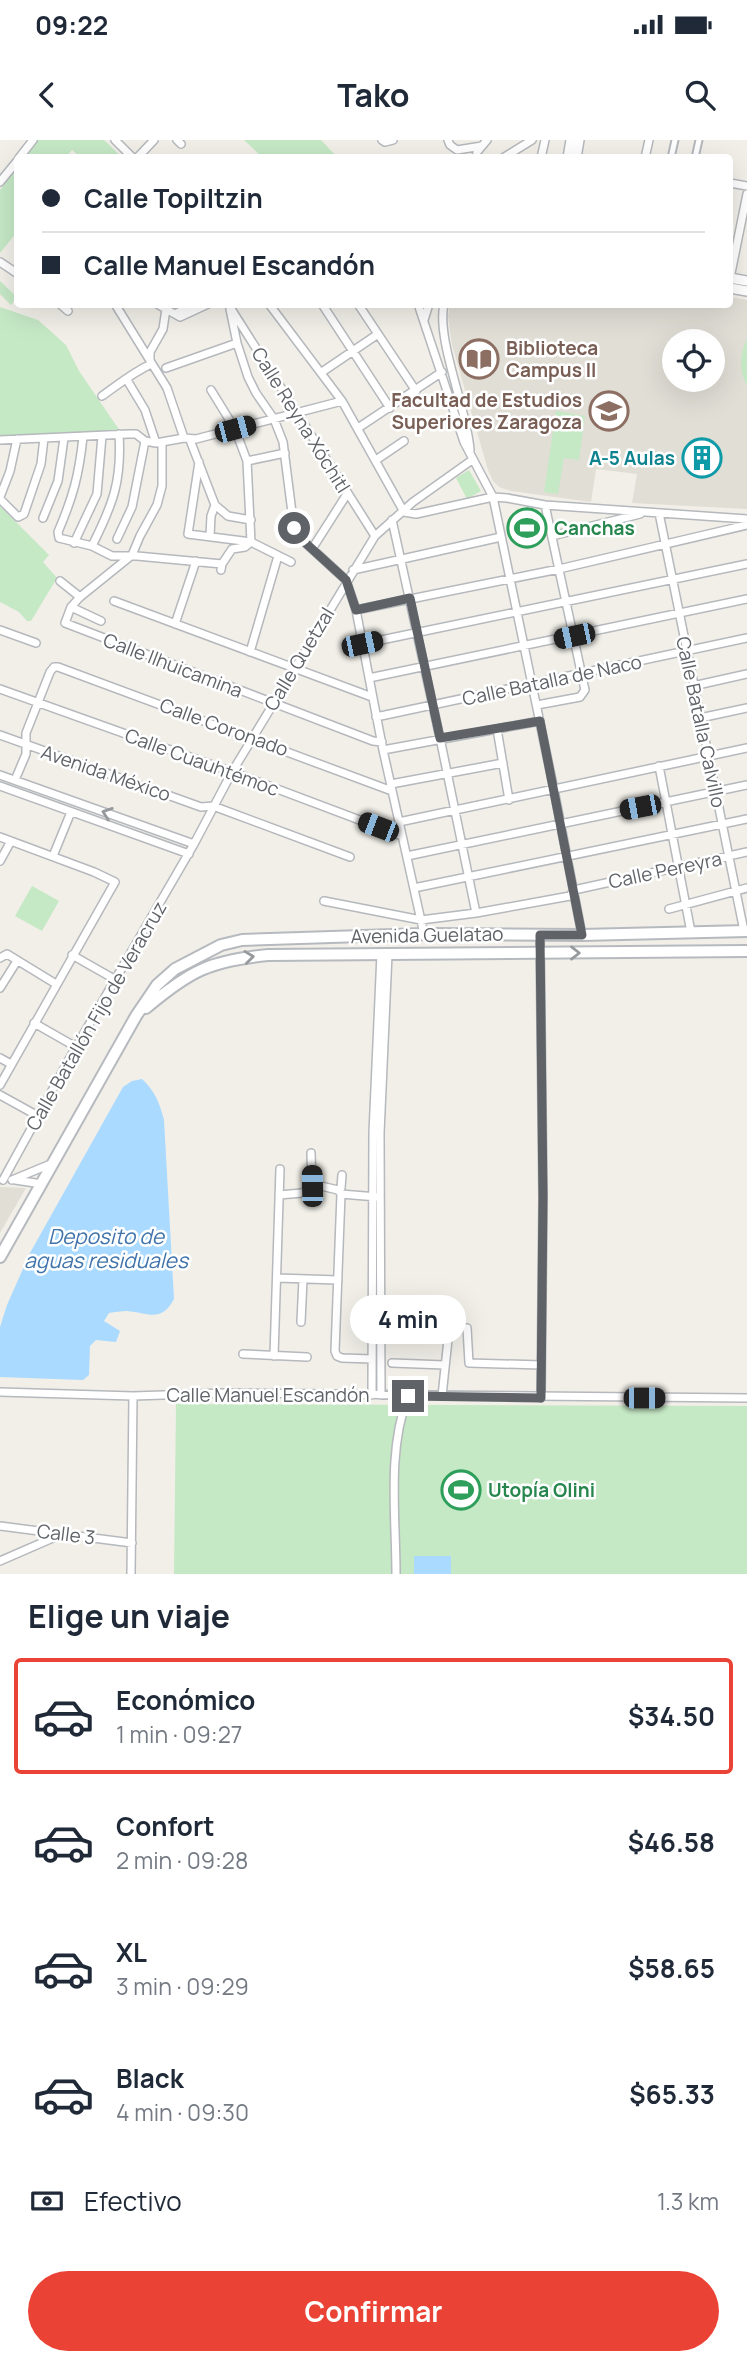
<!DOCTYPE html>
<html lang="es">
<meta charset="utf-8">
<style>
:root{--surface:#fff;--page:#f2f2f3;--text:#1f2937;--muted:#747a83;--line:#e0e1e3;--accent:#ea4335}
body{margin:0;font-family:Manrope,sans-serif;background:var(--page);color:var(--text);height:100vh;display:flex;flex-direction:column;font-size:26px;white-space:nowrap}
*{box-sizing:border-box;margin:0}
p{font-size:23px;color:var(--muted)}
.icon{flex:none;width:38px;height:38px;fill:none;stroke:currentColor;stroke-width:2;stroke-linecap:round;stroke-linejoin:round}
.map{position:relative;height:1434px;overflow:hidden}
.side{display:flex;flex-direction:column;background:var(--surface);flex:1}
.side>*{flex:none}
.hud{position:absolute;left:14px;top:14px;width:719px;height:154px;border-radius:7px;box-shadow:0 7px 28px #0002;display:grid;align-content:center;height:154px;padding:0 28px;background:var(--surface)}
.tools{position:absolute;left:662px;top:189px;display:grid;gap:14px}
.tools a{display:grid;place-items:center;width:63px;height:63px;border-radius:50%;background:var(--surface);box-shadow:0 7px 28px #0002;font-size:35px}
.end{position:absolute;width:32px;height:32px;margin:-16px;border:9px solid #5f6368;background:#fff;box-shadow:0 0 0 4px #fff}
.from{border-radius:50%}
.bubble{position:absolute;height:49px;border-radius:24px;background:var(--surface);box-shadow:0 7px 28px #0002;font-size:23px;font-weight:700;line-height:49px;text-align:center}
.car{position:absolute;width:21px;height:42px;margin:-21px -10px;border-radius:9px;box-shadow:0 0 5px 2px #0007;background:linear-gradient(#222 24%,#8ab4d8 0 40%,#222 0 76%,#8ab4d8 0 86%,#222 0)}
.hud b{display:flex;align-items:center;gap:24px;height:66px;font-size:26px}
.hud b+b{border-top:2px solid var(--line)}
.hud i{width:18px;height:18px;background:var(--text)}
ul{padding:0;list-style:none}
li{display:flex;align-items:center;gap:21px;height:116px;margin:0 14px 10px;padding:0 14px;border:4px solid transparent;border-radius:7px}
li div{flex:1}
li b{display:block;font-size:26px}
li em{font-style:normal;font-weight:700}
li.active{border-color:var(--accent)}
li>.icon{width:63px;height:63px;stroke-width:1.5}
h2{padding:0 28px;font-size:32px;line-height:84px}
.pay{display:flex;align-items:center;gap:18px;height:77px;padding:0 28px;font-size:26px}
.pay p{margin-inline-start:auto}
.action{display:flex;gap:14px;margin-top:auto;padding:14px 28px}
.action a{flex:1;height:80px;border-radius:42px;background:var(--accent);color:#fff;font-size:28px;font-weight:700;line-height:80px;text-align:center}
.status{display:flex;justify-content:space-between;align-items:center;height:49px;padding:0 35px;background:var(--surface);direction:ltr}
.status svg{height:19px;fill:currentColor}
header{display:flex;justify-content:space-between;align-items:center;height:91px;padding:0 28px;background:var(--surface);font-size:32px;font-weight:700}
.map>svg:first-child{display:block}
.education{fill:#e1ded6;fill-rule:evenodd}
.green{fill:#c5e8c5}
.water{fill:#aadaff}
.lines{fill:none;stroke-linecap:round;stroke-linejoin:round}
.pedestrian-casing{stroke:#b5b8bc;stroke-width:9}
.minor-casing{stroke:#b5b8bc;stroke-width:10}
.tertiary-casing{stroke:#b5b8bc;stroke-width:12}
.secondary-casing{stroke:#b6babf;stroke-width:14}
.pedestrian{stroke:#fff;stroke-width:5}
.minor{stroke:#fff;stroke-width:7}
.tertiary{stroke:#fff;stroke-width:9}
.secondary{stroke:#fff;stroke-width:10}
.oneway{stroke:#979a9d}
.route{stroke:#5f6368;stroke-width:9}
.labels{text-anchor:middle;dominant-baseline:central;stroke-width:5;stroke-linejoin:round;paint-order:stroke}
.education-label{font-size:19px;font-weight:bold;fill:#785e54;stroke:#fff;text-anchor:start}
.street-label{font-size:19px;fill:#5f6368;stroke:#fff}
.culture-label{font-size:19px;font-weight:bold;fill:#0d838f;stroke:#fff;text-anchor:end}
.leisure-label{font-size:19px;font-weight:bold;fill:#27864d;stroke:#fff;text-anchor:start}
.water-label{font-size:21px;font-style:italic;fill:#4174aa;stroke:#fff}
</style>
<div class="status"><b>09:22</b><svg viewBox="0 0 49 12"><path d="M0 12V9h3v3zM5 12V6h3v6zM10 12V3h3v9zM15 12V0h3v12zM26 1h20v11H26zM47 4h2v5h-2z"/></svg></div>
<header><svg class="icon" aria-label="back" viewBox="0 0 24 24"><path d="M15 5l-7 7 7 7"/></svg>Tako<svg class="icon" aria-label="search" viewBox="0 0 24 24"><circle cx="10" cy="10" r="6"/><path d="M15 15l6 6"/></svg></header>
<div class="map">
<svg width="747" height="1434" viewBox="0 0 747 1434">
<rect width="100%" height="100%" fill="#f1efe8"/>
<path class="education" d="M730 157 747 160V369L632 363 637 334 596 329 591 362 511 351 499 347 493 341 488 330 452 205 448 176 450 165 730 164ZM674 201H712V240H674Z
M0 1047 26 1048 0 1093Z"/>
<path class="green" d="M38 0H104L122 17H80L72 10 66 17H25Z
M244 0H321L337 17H262Z
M17 28V92L0 113V50Z
M0 141 17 157 11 165 0 154Z
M0 167 38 180 66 205 79 231 120 291 0 299Z
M747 199V246C739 230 739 215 747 199Z
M556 271 585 276 579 320 564 318 558 354 544 352Z
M469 330 481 351 467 359 456 338Z
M0 366 49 415 43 422 57 438 31 481H27L19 472 0 462Z
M543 375 547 394 511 401 508 382Z
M32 746 59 761 42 791 15 776Z
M176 1264 747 1266V1434H174Z"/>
<path class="water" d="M142 939C155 951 160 964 164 980L174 1159C161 1183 149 1173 127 1171 121 1171 115 1172 109 1173L104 1181 120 1191 116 1202 96 1200 90 1206 89 1235 83 1240 0 1237V1187L7 1165 30 1113 123 947 132 941Z
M414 1416H451V1434H414Z"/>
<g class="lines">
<g class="pedestrian-casing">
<path id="pedestrian" d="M671 18 675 0
M695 18 699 0"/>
</g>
<g class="minor-casing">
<path id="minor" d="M115 0 133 18
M177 0 181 4
M382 0 385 2 393 0
M448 0 450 5 457 10 482 6
M19 18 33 0
M137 18 154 0
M476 18 477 12 487 0
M503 18 532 0
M541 18 545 0
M645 18 649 0
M0 42 18 20
M730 43 747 46
M0 122 18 134
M730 138 747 54
M60 164 68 171
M115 164 167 248 184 298
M157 164 180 177 208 164
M228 164 375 396
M269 164 342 261 404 372 416 374 493 357 507 358 545 365 747 379
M322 164 390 268
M358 164 416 251
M418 164 464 302 493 357 554 650 582 795
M444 164C436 200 467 268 470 310
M230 169 237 203 248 237 256 253 274 279 283 302 294 388 299 397 346 440 356 470 383 610 424 794
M175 174 195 164
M424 180 429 164
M150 220V212L163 189 166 169
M166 228 237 203
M322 232 378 194
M127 240 145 270 156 303
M211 250 235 289 247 321 251 402
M102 256C119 244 132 233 151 224
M358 288 442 232
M83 297C79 335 73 357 58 392L59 398 92 406 112 416H137L222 424
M0 300 129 294H136L145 301 156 303 184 298 196 299 342 261
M190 300 215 365 228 376 251 380
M162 304V346L157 365 140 396 132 415 80 457 71 467 65 483 373 601 382 602
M376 320 404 301
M247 321 285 313
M199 322 188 394 251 402 291 422
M0 357 10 331 17 299
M0 359 18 377 24 374 41 324 44 298
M659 373 744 791
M43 378 58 341 64 298
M392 380 440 598 476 773
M210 396 211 376 215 365
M552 396 640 374
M117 399 132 367 145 301
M74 403 97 354 102 296
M92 406C113 364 122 341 119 294
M312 409 347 354
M221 430 222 424 232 409 245 407 251 402
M353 430 501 397
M60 441 80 457
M114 461 372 557
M71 467 101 481
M356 470 559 429 747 385
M175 484 196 421
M0 490 36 503
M362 504 747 424
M250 512 278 416
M369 538 747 459
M693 546 747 534
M0 549 232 632 402 696
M537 565 580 557 585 550 545 365
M376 577 747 498
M700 578 747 568
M497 589 509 660
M0 595 201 667 213 666 350 717
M383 610 540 581
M659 626 691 792
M0 635 194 704
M15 640 26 614V593L50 532 54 527H58L392 651
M391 644 503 623
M0 646 189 714
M399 682 747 608
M0 697 94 732 115 742 0 945
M53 716 71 672
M407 716 747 645
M0 721 11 701
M414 748 747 679
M324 761 421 780 476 773 570 756 574 750 747 712
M669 769 747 748
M540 795 543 1057 541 1258
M72 815 116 840
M0 818 7 814 56 844
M0 848 17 821
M34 883 76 907
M0 918 11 924
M0 955 38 976
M342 1035 341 1048 338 1050 341 1054 335 1211 337 1216 342 1218 372 1219
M3 1040 76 907 194 704 232 632 375 396 413 362 472 320
M12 1040 53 1023
M15 1040 42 1044
M312 1047 321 1046 338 1050
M341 1054 377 1057
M279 1055 302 1053 312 1047 311 1013
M277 1138 338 1140
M301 1182 303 1139
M467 1188 469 1223 541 1225
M243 1214 307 1217
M274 1216 280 1029
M392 1223 445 1225
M0 1252 133 1256 224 1253 747 1258
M372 1255 373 993 381 814
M381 1255 380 993 388 814
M442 1256 449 1190
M0 1386 132 1403
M0 1421 62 1394
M131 1434 133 1256
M396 1434C396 1375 387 1311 408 1256"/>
</g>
<g class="tertiary-casing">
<path id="tertiary" d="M568 18 571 0
M576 18 579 0
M730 138 747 141
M730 148 747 151"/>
</g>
<g class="secondary-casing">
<path id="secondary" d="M146 868C191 830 210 821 268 815L747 811
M0 1117 136 876 157 845 175 829 221 805 242 800 424 794 582 795 747 791"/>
</g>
<use href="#pedestrian" class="pedestrian"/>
<use href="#minor" class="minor"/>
<use href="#tertiary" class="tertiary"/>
<use href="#secondary" class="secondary"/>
</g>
<defs><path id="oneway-chevron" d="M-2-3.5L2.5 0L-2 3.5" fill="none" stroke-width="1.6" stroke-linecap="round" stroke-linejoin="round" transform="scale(1.75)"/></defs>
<g class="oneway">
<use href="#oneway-chevron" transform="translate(107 673) rotate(-161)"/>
<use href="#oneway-chevron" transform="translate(575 813)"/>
<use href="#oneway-chevron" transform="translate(249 817) rotate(-7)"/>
</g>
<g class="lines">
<path class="route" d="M294 388 299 397 346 440 356 470 410 458 440 598 540 581 582 795H540L543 1057 541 1258 408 1256"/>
</g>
<defs>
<g id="library-ring" transform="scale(2.0125)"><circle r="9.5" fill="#fff" stroke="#8d6e63" stroke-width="1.5"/><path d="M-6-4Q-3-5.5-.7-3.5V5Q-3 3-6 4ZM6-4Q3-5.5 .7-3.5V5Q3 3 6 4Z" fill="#8d6e63"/></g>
<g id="university-ring" transform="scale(2.0125)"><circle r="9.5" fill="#fff" stroke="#8d6e63" stroke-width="1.5"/><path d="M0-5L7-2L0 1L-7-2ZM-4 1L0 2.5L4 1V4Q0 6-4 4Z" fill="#8d6e63"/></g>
<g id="building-ring" transform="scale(2.0125)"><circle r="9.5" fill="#fff" stroke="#0f9aa8" stroke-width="1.5"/><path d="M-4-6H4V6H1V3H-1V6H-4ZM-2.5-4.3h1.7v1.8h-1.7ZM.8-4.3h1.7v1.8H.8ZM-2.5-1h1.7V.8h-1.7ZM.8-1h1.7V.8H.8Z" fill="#0f9aa8"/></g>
<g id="stadium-ring" transform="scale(2.0125)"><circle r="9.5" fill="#fff" stroke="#2e9e5b" stroke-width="1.5"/><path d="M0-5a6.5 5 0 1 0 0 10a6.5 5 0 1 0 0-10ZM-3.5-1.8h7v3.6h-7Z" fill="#2e9e5b"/></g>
</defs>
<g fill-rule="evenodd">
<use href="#library-ring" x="479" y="219"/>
<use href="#university-ring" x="609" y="271"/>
<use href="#building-ring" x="702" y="318"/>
<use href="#stadium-ring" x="527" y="388"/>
<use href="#stadium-ring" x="461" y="1350"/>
</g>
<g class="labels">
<g class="education-label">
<text x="506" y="208">Biblioteca<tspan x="506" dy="22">Campus II</tspan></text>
<text x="582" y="260" text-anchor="end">Facultad de Estudios<tspan x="582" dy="22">Superiores Zaragoza</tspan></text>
</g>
<g class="street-label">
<text transform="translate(301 280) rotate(58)">Calle Reyna Xóchitl</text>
<text transform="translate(299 519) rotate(-59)">Calle Quetzal</text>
<text transform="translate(173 525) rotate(21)">Calle Ilhuicamina</text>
<text transform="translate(552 540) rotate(-12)">Calle Batalla de Naco</text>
<text transform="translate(701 582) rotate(78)">Calle Batalla Calvillo</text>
<text transform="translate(224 587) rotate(20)">Calle Coronado</text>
<text transform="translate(202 622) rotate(20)">Calle Cuauhtémoc</text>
<text transform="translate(106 633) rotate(19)">Avenida México</text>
<text transform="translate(665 730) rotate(-12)">Calle Pereyra</text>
<text transform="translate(427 795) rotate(-1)">Avenida Guelatao</text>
<text transform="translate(96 876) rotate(-60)">Calle Batallón Fijo de Veracruz</text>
<text x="268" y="1255">Calle Manuel Escandón</text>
<text transform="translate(66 1394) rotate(7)">Calle 3</text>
</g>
<g class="culture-label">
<text x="675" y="318">A-5 Aulas</text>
</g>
<g class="leisure-label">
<text x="554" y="388">Canchas</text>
<text x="488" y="1350">Utopía Olini</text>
</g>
<g class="water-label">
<text x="106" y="1096">Deposito de<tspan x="106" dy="24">aguas residuales</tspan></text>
</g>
</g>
</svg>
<div class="tools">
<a><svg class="icon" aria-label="locate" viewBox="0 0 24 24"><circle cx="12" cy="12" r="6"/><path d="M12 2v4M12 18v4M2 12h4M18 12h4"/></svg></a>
</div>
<i class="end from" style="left:294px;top:388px"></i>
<i class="end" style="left:408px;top:1256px"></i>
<div class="bubble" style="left:350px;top:1155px;width:116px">4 min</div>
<i class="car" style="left:235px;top:289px;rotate:75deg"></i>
<i class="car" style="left:574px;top:496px;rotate:258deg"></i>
<i class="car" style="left:362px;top:504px;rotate:78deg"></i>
<i class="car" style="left:640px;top:667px;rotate:259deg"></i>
<i class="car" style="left:378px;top:687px;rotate:291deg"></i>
<i class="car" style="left:312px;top:1046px;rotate:359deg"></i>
<i class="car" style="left:644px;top:1258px;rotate:90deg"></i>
<div class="hud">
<b><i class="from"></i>Calle Topiltzin</b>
<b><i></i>Calle Manuel Escandón</b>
</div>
</div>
<section class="side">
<h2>Elige un viaje</h2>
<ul>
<li class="active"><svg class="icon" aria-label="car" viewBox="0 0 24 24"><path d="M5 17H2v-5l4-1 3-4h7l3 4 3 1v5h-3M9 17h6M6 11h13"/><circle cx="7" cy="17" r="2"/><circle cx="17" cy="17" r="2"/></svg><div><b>Económico</b><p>1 min · 09:27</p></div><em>$34.50</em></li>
<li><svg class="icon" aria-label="car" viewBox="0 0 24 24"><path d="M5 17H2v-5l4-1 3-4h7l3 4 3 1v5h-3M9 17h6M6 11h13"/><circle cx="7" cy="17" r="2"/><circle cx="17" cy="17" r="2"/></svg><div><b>Confort</b><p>2 min · 09:28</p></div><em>$46.58</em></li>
<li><svg class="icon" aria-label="car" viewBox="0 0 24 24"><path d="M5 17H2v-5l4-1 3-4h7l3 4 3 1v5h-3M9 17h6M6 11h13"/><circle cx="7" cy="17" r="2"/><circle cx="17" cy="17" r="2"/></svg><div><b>XL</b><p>3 min · 09:29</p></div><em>$58.65</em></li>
<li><svg class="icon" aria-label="car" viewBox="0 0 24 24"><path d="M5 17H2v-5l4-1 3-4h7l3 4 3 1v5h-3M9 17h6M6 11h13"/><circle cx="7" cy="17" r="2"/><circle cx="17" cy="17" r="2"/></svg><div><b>Black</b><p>4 min · 09:30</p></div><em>$65.33</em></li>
</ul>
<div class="pay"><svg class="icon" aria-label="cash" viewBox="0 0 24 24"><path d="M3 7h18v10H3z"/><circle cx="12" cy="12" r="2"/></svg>Efectivo<p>1.3 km</p></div>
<div class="action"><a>Confirmar</a></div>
</section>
